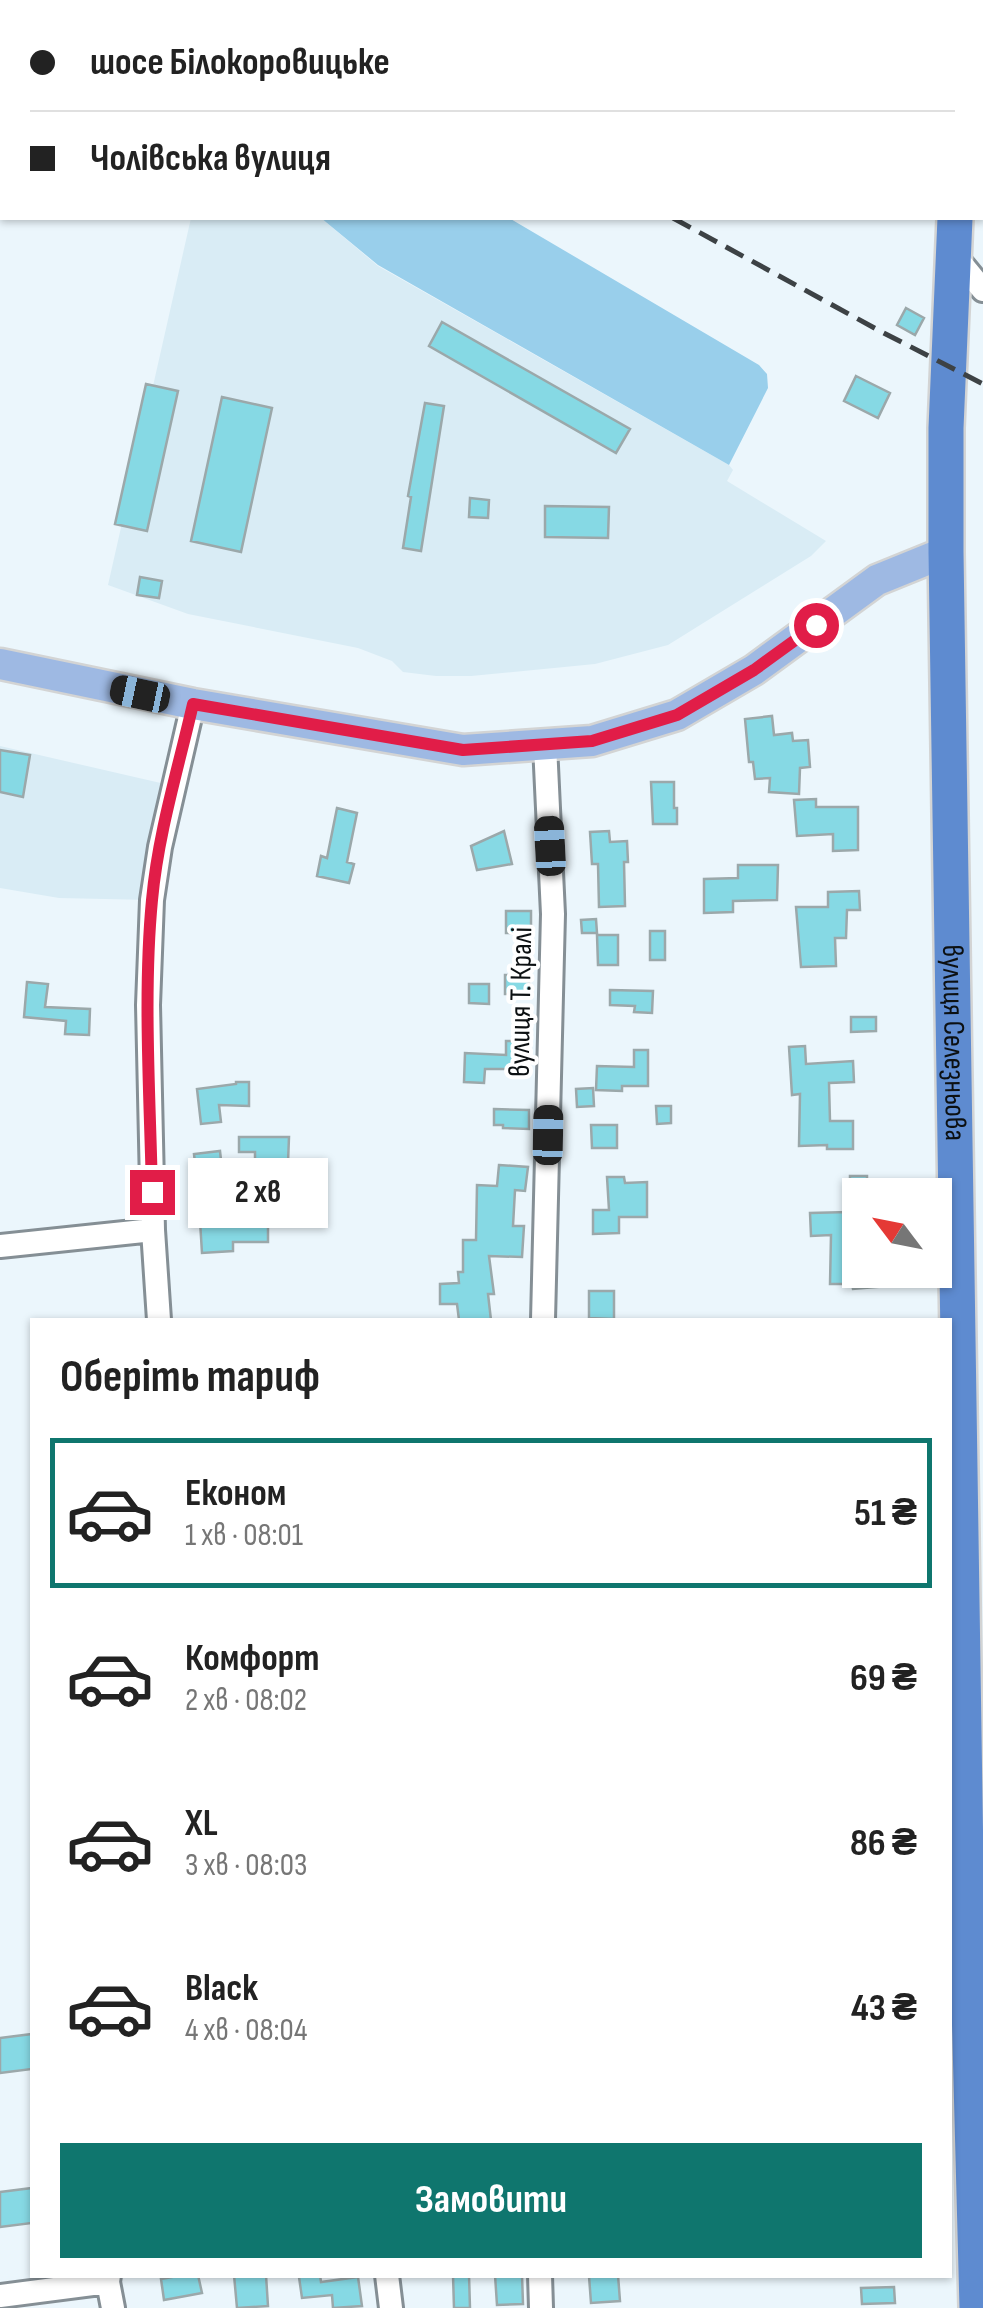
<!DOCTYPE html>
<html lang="uk">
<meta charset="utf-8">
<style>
:root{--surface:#fff;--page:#f2f2f2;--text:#222;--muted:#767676;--line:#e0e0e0;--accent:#0f766e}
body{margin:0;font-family:"Sofia Sans Condensed",sans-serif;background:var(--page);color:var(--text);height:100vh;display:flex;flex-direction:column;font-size:38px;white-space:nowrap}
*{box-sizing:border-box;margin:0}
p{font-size:32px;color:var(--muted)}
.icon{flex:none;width:55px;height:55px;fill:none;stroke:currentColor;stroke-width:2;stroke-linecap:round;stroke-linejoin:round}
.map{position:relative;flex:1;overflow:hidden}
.panel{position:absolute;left:30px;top:1318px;width:922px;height:960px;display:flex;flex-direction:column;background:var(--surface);border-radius:0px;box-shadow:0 2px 8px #0004}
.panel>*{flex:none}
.top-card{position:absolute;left:0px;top:0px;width:985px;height:220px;box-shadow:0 2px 8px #0004;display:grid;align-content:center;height:220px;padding:0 30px;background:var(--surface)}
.needle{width:65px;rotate:302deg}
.controls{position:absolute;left:842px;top:1178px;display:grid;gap:20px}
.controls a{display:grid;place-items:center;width:110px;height:110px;border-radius:0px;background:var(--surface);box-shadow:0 2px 8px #0004;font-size:50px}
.end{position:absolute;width:45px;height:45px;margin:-22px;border:12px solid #e11d48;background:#fff;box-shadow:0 0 0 5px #fff}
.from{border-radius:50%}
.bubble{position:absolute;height:70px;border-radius:0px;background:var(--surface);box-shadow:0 2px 8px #0004;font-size:32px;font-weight:700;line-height:70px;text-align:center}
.car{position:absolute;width:30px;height:60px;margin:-30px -15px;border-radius:12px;box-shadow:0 0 8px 2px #0007;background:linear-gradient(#222 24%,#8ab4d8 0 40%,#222 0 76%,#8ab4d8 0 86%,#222 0)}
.top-card b{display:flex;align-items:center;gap:35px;height:95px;font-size:38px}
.top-card b+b{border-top:2px solid var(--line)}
.top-card i{width:25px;height:25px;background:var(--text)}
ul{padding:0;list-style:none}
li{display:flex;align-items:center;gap:30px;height:150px;margin:0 20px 15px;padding:0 10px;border:5px solid transparent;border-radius:0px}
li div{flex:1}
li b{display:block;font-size:38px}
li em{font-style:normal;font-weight:700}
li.active{border-color:var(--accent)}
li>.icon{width:90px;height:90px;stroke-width:1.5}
h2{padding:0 30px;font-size:45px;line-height:120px}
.action{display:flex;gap:20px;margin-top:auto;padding:20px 30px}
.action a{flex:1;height:115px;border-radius:0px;background:var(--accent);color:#fff;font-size:40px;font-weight:700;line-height:115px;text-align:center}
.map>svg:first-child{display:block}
.built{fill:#d9ecf5}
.green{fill:#99cfeb}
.building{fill:#86d9e4;stroke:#9ba8aa;stroke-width:2.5}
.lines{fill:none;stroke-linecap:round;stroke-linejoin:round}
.minor-casing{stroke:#858f95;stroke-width:28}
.major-casing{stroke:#d3d4d4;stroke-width:35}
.highway-casing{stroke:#d3d4d4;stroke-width:40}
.minor{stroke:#fff;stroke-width:22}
.major{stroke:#9eb9e3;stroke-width:30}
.highway{stroke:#5e8bd0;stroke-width:35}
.rail{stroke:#3d4245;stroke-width:5;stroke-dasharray:20 10;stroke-linecap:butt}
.route{stroke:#e11d48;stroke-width:12}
.labels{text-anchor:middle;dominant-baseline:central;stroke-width:8;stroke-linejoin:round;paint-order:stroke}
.street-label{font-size:30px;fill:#0c1012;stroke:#fff}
</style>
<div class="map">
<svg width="983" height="2308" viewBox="0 0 983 2308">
<rect width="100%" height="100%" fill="#ebf6fc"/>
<path class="built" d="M191 218H321L378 266 729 465 733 470 727 481 826 541 811 556 668 645 595 664 471 676H436L403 672 392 661 358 648 188 614 108 585Z
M0 746 165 784 151 900 59 898 0 888Z"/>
<path class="green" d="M23 0H241L245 2H28Z
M321 218H509L759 365 767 374 768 388 729 465 378 265Z"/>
<path class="building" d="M906 308 924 318 915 335 897 325Z
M442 322 630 429 616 453 429 346Z
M856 376 890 393 878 418 844 401Z
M146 384 178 391 147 531 115 524Z
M222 397 272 408 241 552 191 541Z
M425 403 444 406 421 551 403 548 411 497 408 496Z
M470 498 489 500 488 518 469 517Z
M545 506 609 507 608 538 545 537Z
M140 577 162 581 159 598 137 595Z
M772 716 774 735 792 733 793 741 808 740 810 767 800 768 799 794 769 792 770 778 755 779 753 762H749L745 719Z
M0 750 30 755 23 797 0 792Z
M651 782H674V808H677V824H653Z
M816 799V807H858V850L833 851V834L797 836 794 800Z
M337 808 357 813 347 862 354 864 349 883 317 876 321 856 327 858Z
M504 831 512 864 477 870 471 846Z
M609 831 610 842 627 841 628 862H624L625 906 599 907 598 864H592L590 832Z
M738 865H778L777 900 733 901V912L704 913V879L738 878Z
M859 891 860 910H847L846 938H835L836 966 801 967 796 907H828V892Z
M506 911H531V933H506Z
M596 919 597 933H582L581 920Z
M650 931H665V960H650Z
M597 935H618V965H598Z
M505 975H529V994H505Z
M27 982 48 984 45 1007 90 1009 89 1035 65 1034 66 1021 24 1017Z
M469 984H489V1004L469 1003Z
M610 990 653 991 652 1013 634 1012 635 1006 610 1005Z
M851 1017H876V1031L851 1032Z
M506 1041H528V1069H485L484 1083 464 1082 465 1053 506 1055Z
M805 1046 806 1064 853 1061 854 1082 829 1083 830 1121H853V1149H827V1145L799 1146 800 1094 792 1095 789 1047Z
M634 1050H648V1086H622V1091L596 1090 597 1066 634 1067Z
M236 1082H249V1106L219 1105 221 1122 201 1124 197 1089 236 1084Z
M593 1088 594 1106 577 1107 576 1089Z
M656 1106H671V1123L657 1124Z
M494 1109 529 1110V1129L503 1128V1125H494Z
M591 1125H617V1148H592Z
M239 1137H289L288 1163 255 1162V1152H239Z
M220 1151 224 1187 198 1190 194 1154Z
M499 1165 528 1167 525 1191 515 1190 513 1226H524L522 1257 489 1256 494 1294H488L491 1320H459L457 1304H440V1284L459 1283 458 1272H463V1240H476L477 1185 497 1186Z
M850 1176H867V1195H850Z
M607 1177H624L625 1183 647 1182V1217H619V1233L593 1234V1210H609Z
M848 1212 847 1262 860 1261V1270H886L887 1286 853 1289 852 1284H830L831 1235 811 1236 810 1213Z
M231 1219 232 1222H268V1242H233V1251L202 1253 200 1221Z
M589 1291H614V1319L589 1318Z
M32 2034V2069L0 2073V2038Z
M32 2188V2223L0 2227V2192Z
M183 2275H198L202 2293 164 2300 161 2279Z
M234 2275H266L268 2306 237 2308Z
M320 2275 321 2282 358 2277 362 2306 333 2308 332 2295 302 2298 299 2277Z
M453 2275H469L470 2308H454Z
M495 2275H522L523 2304 497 2305Z
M618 2275 620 2301 591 2303 589 2276Z
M894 2287 895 2303 862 2304 861 2288Z"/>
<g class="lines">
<g class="minor-casing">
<path id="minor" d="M615 2V0
M955 256 983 290
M0 1246 153 1230
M159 1320 153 1230 148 1005 152 900 160 847 193 704
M543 1320 553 914 545 745
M387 2275 391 2308
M540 2275 541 2308
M108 2282 113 2308
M0 2296 108 2282 109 2275"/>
</g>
<g class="major-casing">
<path id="major" d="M0 664 193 704 463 750 592 741 677 715 754 670 877 580 946 552"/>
</g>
<g class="highway-casing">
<g id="highway">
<path d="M961 2 962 0"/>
<path id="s1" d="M955 218 946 428V552L967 1929 977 2308"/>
</g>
</g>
<use href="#minor" class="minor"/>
<use href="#major" class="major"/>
<use href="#highway" class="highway"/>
<path class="rail" d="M294 0 298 2
M359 0 364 2
M673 218 880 331 983 384"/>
</g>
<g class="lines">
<path class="route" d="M152 1192C150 1097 143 994 152 900 158 834 178 769 193 704L463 750 592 741 677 715 754 670 816 625"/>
</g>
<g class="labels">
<g class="street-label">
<text transform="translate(521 1002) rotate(-89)">вулиця Т. Кралі</text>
<text stroke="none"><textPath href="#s1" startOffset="825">вулиця Селезньова</textPath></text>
</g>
</g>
</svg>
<div class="controls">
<a><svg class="needle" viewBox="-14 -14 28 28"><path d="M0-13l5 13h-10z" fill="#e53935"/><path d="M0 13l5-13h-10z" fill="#767676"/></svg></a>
</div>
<i class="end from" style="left:816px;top:625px"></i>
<i class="end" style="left:152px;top:1192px"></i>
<div class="bubble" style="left:188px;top:1158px;width:140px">2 хв</div>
<i class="car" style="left:140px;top:694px;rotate:282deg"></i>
<i class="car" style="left:550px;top:846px;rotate:357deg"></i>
<i class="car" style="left:548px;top:1135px;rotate:1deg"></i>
<div class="top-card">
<b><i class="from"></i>шосе Білокоровицьке</b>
<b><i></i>Чолівська вулиця</b>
</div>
<section class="panel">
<h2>Оберіть тариф</h2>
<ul>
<li class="active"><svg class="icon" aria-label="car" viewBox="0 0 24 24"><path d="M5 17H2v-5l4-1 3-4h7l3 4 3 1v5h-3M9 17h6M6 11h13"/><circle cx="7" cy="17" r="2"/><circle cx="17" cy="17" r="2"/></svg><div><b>Економ</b><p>1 хв · 08:01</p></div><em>51 ₴</em></li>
<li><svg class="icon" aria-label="car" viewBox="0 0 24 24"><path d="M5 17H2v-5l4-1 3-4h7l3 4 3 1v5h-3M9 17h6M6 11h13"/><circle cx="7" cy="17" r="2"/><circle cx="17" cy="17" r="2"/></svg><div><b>Комфорт</b><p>2 хв · 08:02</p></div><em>69 ₴</em></li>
<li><svg class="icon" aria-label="car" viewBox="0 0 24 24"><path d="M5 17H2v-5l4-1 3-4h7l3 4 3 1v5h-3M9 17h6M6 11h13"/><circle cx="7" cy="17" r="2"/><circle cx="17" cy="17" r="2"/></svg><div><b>XL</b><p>3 хв · 08:03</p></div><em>86 ₴</em></li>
<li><svg class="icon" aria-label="car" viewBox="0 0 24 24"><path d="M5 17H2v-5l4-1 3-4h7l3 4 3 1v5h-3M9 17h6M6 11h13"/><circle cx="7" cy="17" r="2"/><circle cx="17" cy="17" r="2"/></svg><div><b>Black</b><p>4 хв · 08:04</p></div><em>43 ₴</em></li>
</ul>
<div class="action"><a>Замовити</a></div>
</section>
</div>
